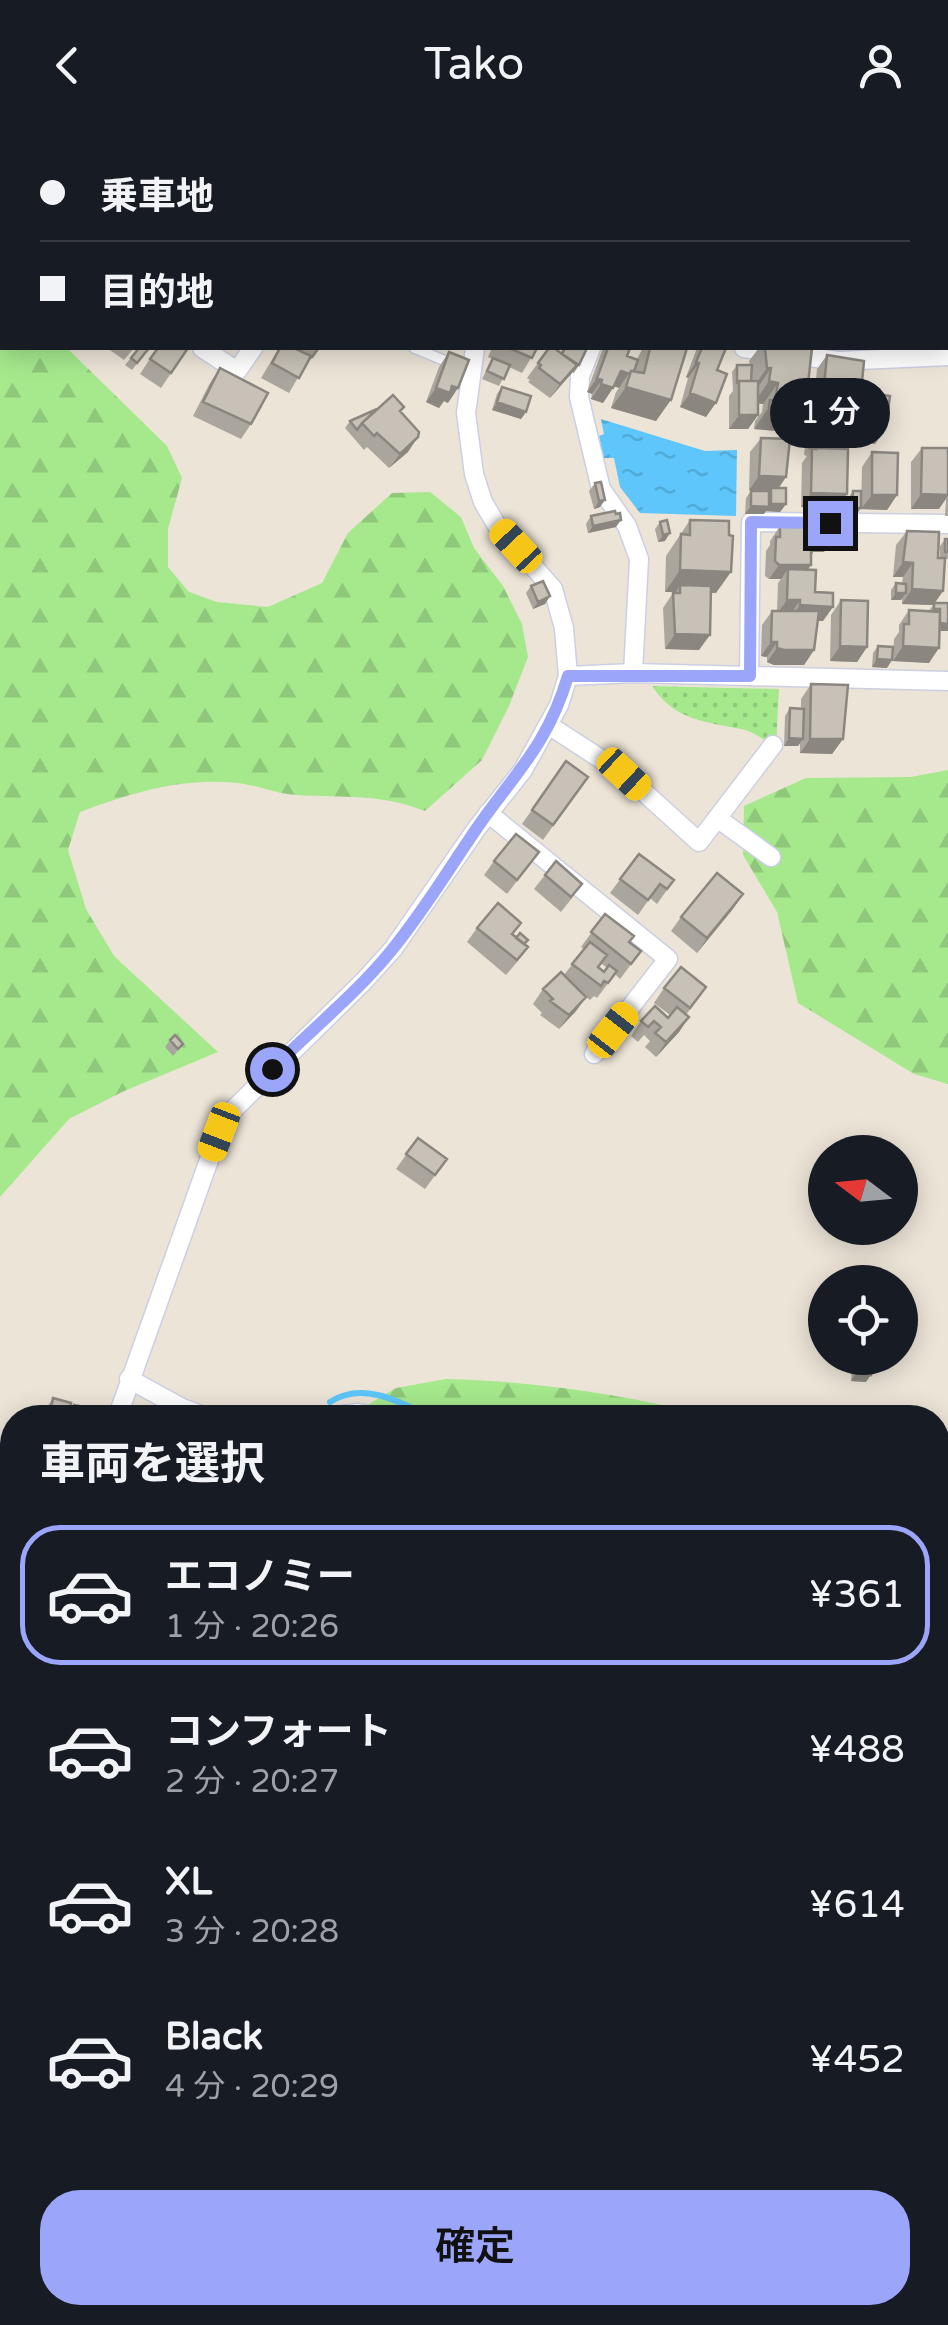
<!DOCTYPE html>
<html lang="ja">
<meta charset="utf-8">
<style>
:root{--surface:#171b24;--page:#20242c;--text:#f1f3f6;--muted:#9ea1a6;--line:#363941;--accent:#9ba6fa}
body{margin:0;font-family:"Varela Round","Noto Sans JP",sans-serif;background:var(--page);color:var(--text);height:100vh;display:flex;flex-direction:column;font-size:38px;white-space:nowrap}
*{box-sizing:border-box;margin:0}
p{font-size:32px;color:var(--muted)}
.icon{flex:none;width:55px;height:55px;fill:none;stroke:currentColor;stroke-width:2;stroke-linecap:round;stroke-linejoin:round}
.map{position:relative;flex:1;overflow:hidden}
.side{position:absolute;left:0px;top:1275px;width:950px;height:920px;display:flex;flex-direction:column;background:var(--surface);border-radius:40px 40px 0 0;box-shadow:0 5px 25px #0003}
.side>*{flex:none}
.hud{position:absolute;left:0px;top:0px;width:950px;height:220px;box-shadow:0 5px 25px #0003;display:grid;align-content:center;height:220px;padding:0 40px;background:var(--surface)}
.needle{width:65px;rotate:286deg}
.buttons{position:absolute;left:808px;top:1005px;display:grid;gap:20px}
.buttons a{display:grid;place-items:center;width:110px;height:110px;border-radius:50%;background:var(--surface);box-shadow:0 5px 25px #0003;font-size:50px}
.end{position:absolute;width:45px;height:45px;margin:-22px;border:12px solid #9ba6fa;background:#111;box-shadow:0 0 0 5px #111}
.from{border-radius:50%}
.bubble{position:absolute;height:70px;border-radius:35px;background:var(--surface);box-shadow:0 5px 25px #0003;font-size:32px;font-weight:600;line-height:70px;text-align:center}
.car{position:absolute;width:30px;height:60px;margin:-30px -15px;border-radius:12px;box-shadow:0 0 8px 2px #0007;background:linear-gradient(#f5c518 24%,#345 0 40%,#f5c518 0 76%,#345 0 86%,#f5c518 0)}
.hud b{display:flex;align-items:center;gap:35px;height:95px;font-size:38px}
.hud b+b{border-top:2px solid var(--line)}
.hud i{width:25px;height:25px;background:var(--text)}
ul{padding:0;list-style:none}
li{display:flex;align-items:center;gap:30px;height:140px;margin:0 20px 15px;padding:0 20px;border:5px solid transparent;border-radius:40px}
li div{flex:1}
li b{display:block;font-size:38px}
li em{font-style:normal;font-weight:600}
li.current{border-color:var(--accent)}
li>.icon{width:90px;height:90px;stroke-width:1.5}
h2{padding:0 40px;font-size:45px;line-height:120px}
.cta{display:flex;gap:20px;margin-top:auto;padding:20px 40px}
.cta a{flex:1;height:115px;border-radius:40px;background:var(--accent);color:#111;font-size:40px;font-weight:600;line-height:115px;text-align:center}
header{display:flex;justify-content:space-between;align-items:center;height:130px;padding:0 40px;background:var(--surface);font-size:45px;font-weight:600}
.map>svg:first-child{display:block}
.forest{fill:url(#forest-firs)}
.park{fill:url(#park-dots)}
.water{fill:url(#water-ripples)}
.lines{fill:none;stroke-linecap:round;stroke-linejoin:round}
.stream{stroke:#5ec6fa;stroke-width:6}
.river{stroke:#5ec6fa;stroke-width:40}
.lane-casing{stroke:#cccfe3;stroke-width:12}
.street-casing{stroke:#cccfe3;stroke-width:21}
.secondary-casing{stroke:#cccfe3;stroke-width:29}
.lane{stroke:#fff;stroke-width:9}
.street{stroke:#fff;stroke-width:18}
.secondary{stroke:#fff;stroke-width:25}
.wall{fill:#aba69d;fill-rule:evenodd}
.shaded-wall{fill:#8b8780}
.building{fill:#c7c1b7;stroke:#8b8780;stroke-width:2.5}
.route{stroke:#9ba6fa;stroke-width:12}
</style>
<header><svg class="icon" aria-label="back" viewBox="0 0 24 24"><path d="M15 5l-7 7 7 7"/></svg>Tako<svg class="icon" aria-label="person" viewBox="0 0 24 24"><circle cx="12" cy="8" r="4"/><path d="M4 21q1-7 8-7t8 7"/></svg></header>
<div class="map">
<svg width="948" height="2195" viewBox="0 0 948 2195">
<defs>
<pattern id="forest-firs" width="22" height="20" patternUnits="userSpaceOnUse" patternTransform="scale(2.5)"><rect width="22" height="20" fill="#a6e98d"/><path d="M5 1l3.5 6h-7zM16 11l3.5 6h-7z" fill="#8fc87a"/></pattern>
<pattern id="park-dots" width="8" height="8" patternUnits="userSpaceOnUse" patternTransform="scale(2.5)"><rect width="8" height="8" fill="#a6e98d"/><path d="M2 2h.1M6 6h.1" fill="none" stroke="#8fc87a" stroke-width="1.8" stroke-linecap="round"/></pattern>
<pattern id="water-ripples" width="26" height="14" patternUnits="userSpaceOnUse" patternTransform="scale(2.5)"><rect width="26" height="14" fill="#5ec6fa"/><path d="M2 4q2-2 4 0t4 0M15 11q2-2 4 0t4 0" fill="none" stroke="#52aad6"/></pattern>
</defs>
<rect width="100%" height="100%" fill="#ece4d7"/>
<path class="forest" d="M706 0H948V52V2Z
M0 151 2 218H67L167 316 182 348 168 399V437L189 462 217 472 268 477 322 453 348 403 392 363 430 362 461 387 474 418 503 456 522 494 528 527 509 576 482 630 425 681C378 663 344 668 297 665 276 664 257 655 237 653 182 647 131 663 80 682L68 720 86 779 114 826 218 922 122 962 69 989 0 1067Z
M948 640V954L914 944 798 873 777 782 743 725 744 676 806 648 911 647Z
M446 1249C537 1251 627 1265 714 1287L346 1288 396 1258Z
M938 1328 948 1329V2195H730L698 2183 938 2182Z"/>
<path class="park" d="M652 556 779 559 776 617C765 611 753 601 741 599 705 592 674 590 652 556Z"/>
<path class="water" d="M601 289 705 321 737 320 736 386 640 383 620 357 614 328H603L599 306 604 304Z"/>
<g class="lines">
<path class="stream" d="M330 1272C363 1250 402 1273 433 1288
M0 1314 12 1323
M938 1431H948"/>
<path class="river" d="M641 0 649 2
M0 1749 12 1760
M324 2182 332 2195"/>
<g class="lane-casing">
<path id="lane" d="M414 218 453 234"/>
</g>
<g class="street-casing">
<path id="street" d="M0 39 2 41
M202 218 237 241 253 218
M591 218 580 246 579 267 601 359 627 396 639 429 633 543
M744 218 838 231 948 226
M948 394 751 392 749 546 948 551
M568 546 633 543 749 546
M550 596 624 644 699 712 773 615
M488 683 668 829 594 924
M717 688 771 727
M129 1249 182 1278 209 1288
M117 1288 219 1002 229 984 364 851 393 819 477 698 523 640 559 575 568 546 564 498 553 459 496 394 483 372 474 344 466 283 475 218
M320 1288 358 1283 384 1288
M938 1452H948
M0 1691 12 1667
M938 1785 948 1794
M0 2072 12 2060
M144 2182 145 2195"/>
</g>
<g class="secondary-casing">
<path id="secondary" d="M0 1774 12 1787
M297 2182 306 2195"/>
</g>
<use href="#lane" class="lane"/>
<use href="#street" class="street"/>
<use href="#secondary" class="secondary"/>
</g>
<path class="wall" d="M2 0V25L0 23V3Z
M71 0H137L135 2H73Z
M379 0H412L411 2H377Z
M2 50V101L0 104V51Z
M107 218H134L124 230Z
M139 218H149L132 240 125 235Z
M157 218H188L161 258 140 244Z
M279 218H320L313 228 309 229 289 263 261 248Z
M492 218H537L522 243 509 237 499 256 482 249 492 229 488 227Z
M563 218H587L579 235 574 243 572 242 550 268 528 252 530 250 527 248 538 233 561 223Z
M603 218H630L627 226 637 229 643 218H687L656 291 611 278 616 262 619 258 614 256 603 273 591 269 592 264 587 262Z
M697 218H726L717 240 706 287 680 277 688 248 686 247Z
M759 218H812L805 281 790 302 754 299 755 291 762 282 763 274 758 273V285L748 299H729V266L733 261 732 242 737 235H750L749 231Z
M449 222 448 273 444 271 439 278 426 272 439 237Z
M827 225 862 252 850 270 856 271 862 262 885 299 875 314 848 309 847 364 837 378 801 377 802 333 807 326 804 325 806 308 811 301H814L817 281 824 271 814 270 817 239ZM818 308 824 309 821 318H816Z
M220 238 251 294 241 309 193 286 210 253Z
M502 257 526 282 521 289 492 280 497 264Z
M401 282 408 322 389 338 367 317 364 320 345 298 350 291Z
M761 308 786 347 779 358 786 374 780 382 765 381 764 384H745L746 368 751 361H757L749 360 750 322Z
M922 318 939 379H911V332Z
M872 322 897 365 887 380 861 379 862 337Z
M595 353 600 377 594 379 589 361Z
M853 361 856 385H847L848 368Z
M948 366V386H945L946 369Z
M616 384V397L588 403 586 394 591 386Z
M690 390 716 463H711L699 520 665 519 663 478 673 463 676 462H665L666 426Z
M660 392 665 411 658 412 655 399Z
M780 396 813 407 818 401 824 422H813L808 440 823 491H818L814 520 804 535H774L767 532V527L761 526 762 495 772 481H777L778 453 781 449H769L765 446 766 421 770 415V411Z
M907 401 938 428H940V416L945 409H948V429H945L943 461 935 473H948V501H940L929 533 893 531 894 509 899 502V495L909 480 929 481 933 475 902 474V469L891 470V460L896 453H902L903 447H893L896 415Z
M531 456 550 466 545 474 533 479 526 463Z
M841 470 867 517 857 532 830 531 831 485Z
M878 516 887 538 872 537 873 523Z
M811 554 843 609 832 624 800 623V613L798 616H784L785 586 790 578 801 579V569Z
M566 631 588 647 543 710 522 694Z
M539 722 507 764 484 745 494 731Z
M639 724 674 750 657 774 650 768 638 785 610 763Z
M545 745 572 768 561 782 534 759Z
M743 764 697 823 671 801 681 787Z
M605 784 629 812 641 821 620 849 615 844 597 868 594 866 590 870 586 867 576 881 559 899 540 885 542 883 533 874 543 859 564 845 584 819 581 817ZM601 833 607 838 604 842 598 838Z
M477 798 513 805 524 814 517 832 506 845 467 812Z
M706 857 686 885 689 887 679 902 656 927 645 917 650 911 644 905 638 912 631 906 641 891 668 888 670 885 654 873 664 858Z
M170 910 183 914 173 926 165 917Z
M418 1008 447 1029 425 1059 396 1039Z
M857 1232 866 1252 851 1251 852 1239Z
M53 1268 68 1288H42L43 1283Z
M12 1341V1387L0 1382V1365L5 1352Z
M0 1500 12 1503V1531L0 1524Z
M0 1553 12 1588 0 1602Z
M12 1884V1931L6 1937 0 1930V1893Z
M12 2086V2172L0 2185V2102Z
M161 2182H192L180 2187V2191L190 2192 204 2182H238L223 2195H219L214 2189 217 2195H163L166 2192Z"/>
<path class="shaded-wall" d="M345 0H376L374 2H343Z
M423 0H446L444 2H421Z
M317 218H320L313 228 309 229Z
M696 232 699 233 688 248 686 247Z
M556 235H579L550 268 560 254Z
M767 238H771L756 260 752 259Z
M621 241 629 243 619 258 611 255Z
M597 248 602 250 592 264 587 262Z
M769 251 778 253 763 274 754 273Z
M862 252 848 274 827 266 824 271 814 270 824 256Z
M601 254 613 258 603 273 591 269Z
M452 256 458 258 448 273 444 271 439 278 426 272 436 258Z
M626 257 671 270 656 291 611 278Z
M690 263 716 273 706 287 680 277Z
M497 272 526 282 521 289 492 280Z
M769 277 805 281 790 302 754 299Z
M739 285H758L748 299H729Z
M823 292 852 294 885 299 875 314 826 306 824 309 813 307Z
M418 307 408 322 389 338 400 324Z
M759 346 786 347 776 361 771 358 769 361 749 360Z
M811 363 847 364 837 378 801 377Z
M921 364 948 365V366L939 379H911Z
M872 365H897L887 380 861 379Z
M605 370 600 377 594 379 599 371Z
M771 374H786L780 382 765 381Z
M751 376 769 377 764 384H745Z
M852 378H861L856 385H847Z
M621 390 616 397 588 403 593 396Z
M670 403 665 411 658 412 663 405Z
M818 415H829L824 422H813L804 434 811 420H814Z
M903 432 913 433 903 447H893Z
M779 435H811L801 450 788 439 781 449H769Z
M680 440 731 442 716 463 680 462V455L676 462H665Z
M912 459 943 461 933 475 902 474Z
M896 463H906L901 470H891Z
M550 466 545 474 533 479 538 472Z
M787 470H800L790 485 777 484Z
M800 475 833 477 823 491 789 490Z
M939 493 948 494V501H934Z
M675 504 710 505 699 520 665 519Z
M771 512H777L767 527 761 526Z
M840 516 867 517 857 532 830 531Z
M903 516 939 518 929 533 893 531Z
M777 518 814 520 804 535H774L767 532Z
M877 529 892 530 887 538 872 537Z
M789 608 803 609 798 616H784Z
M810 609H843L832 624 800 623Z
M743 764 733 779 697 823 707 808Z
M586 867 576 881 559 899 569 885Z
M689 887 679 902 656 927 666 912Z
M856 1243 871 1245 866 1252 851 1251Z
M4 1366 12 1369V1387L0 1382V1372Z
M0 1439H12V1446L7 1454H4L2 1457H0Z
M9 1626 0 1639V1630Z
M12 1854V1860L0 1870V1864Z
M12 1999V2005L0 2015V2012L5 2005Z
M12 2166V2172L0 2185V2182Z
M174 2182H192L169 2192V2189Z
M230 2182H238L222 2195Z"/>
<path class="building" d="M2 0H32L30 2 2 3 1 2Z
M83 0H129L131 2H86Z
M176 0 186 2V0H220L219 2H175Z
M245 0H284L286 2H247Z
M1 50H2V87L0 85Z
M139 218H149L137 233 131 228Z
M158 218H188L171 243 150 229Z
M280 218H294L311 226 299 248 272 233Z
M509 218H537L532 228Z
M549 218H554L577 235 560 254 539 238 541 235 538 233Z
M565 218H587L579 235 562 224Z
M608 218H630L627 226 638 230 634 241H631L630 244 621 241 613 258 601 254 602 250 597 248Z
M650 218H687L671 270 626 257 631 241 644 243Z
M702 218H726L717 240 727 244 716 273 690 263 699 233 696 232Z
M765 218H812L805 281 769 277 770 270 775 271 778 253 769 251 771 238H767Z
M449 222 469 230 458 258 452 256 450 263 436 258Z
M827 225 864 231 862 252 858 251V259L824 256Z
M493 228 510 235 504 249 487 241Z
M737 235H752L751 251H739V253H737Z
M220 238 268 263 251 294 203 272Z
M739 251H758V285H739Z
M502 257 531 266 526 282 497 272Z
M862 262 890 266 885 299 852 294 851 299 823 292 827 266 860 271Z
M393 265 404 277 400 281 419 302 418 307 400 324 377 303 374 306 362 293Z
M377 279 362 293 357 300 350 291Z
M811 301 818 302 816 319 809 318Z
M826 306 848 309 847 319 825 318Z
M761 308 790 309 786 347 759 346Z
M812 318 848 319 847 364 811 363Z
M922 318H948V365L921 364Z
M872 322 898 323 897 365H872Z
M601 352 605 370 599 371 595 353Z
M771 358H786V374H771Z
M751 361H769V377L751 376Z
M853 361H861V378H852Z
M615 381 616 384 620 383 621 390 593 396 591 386Z
M667 390 670 403 663 405 660 392Z
M690 390 729 391V405L733 406 731 442 680 440 681 404 690 405Z
M780 396 812 397 814 420H811V435H779L775 431 776 407H780Z
M829 400V415H818V401Z
M907 401 939 402 938 428H945L943 461 912 459 913 433 903 432Z
M945 409H948V422H945Z
M788 439 816 440 815 462 833 463V477L800 475V470H787Z
M543 451 550 466 538 472 531 456Z
M896 453 906 454V463H896Z
M680 455 711 456 710 505 675 504 673 463H680Z
M841 470 868 471 867 517 840 516Z
M934 473H948V494L940 493V479H934Z
M909 480 940 482 939 518 903 516 904 494H909Z
M772 481H819L814 520H784L777 518V512H771Z
M878 516 893 517 892 530 877 529Z
M811 554 848 555 843 609H810Z
M790 578 804 579 803 609 789 608Z
M566 631 588 647 553 695 532 680Z
M516 704 539 722 517 750 494 731Z
M639 724 674 750 667 759 660 754 648 770 620 749Z
M556 731 582 754 571 767 545 745Z
M717 743 743 764 707 808 681 787Z
M498 773 521 793 512 804 528 817 517 830 477 798Z
M605 784 634 806 629 812 641 821 631 834 591 802Z
M520 803 528 810 524 814 516 808Z
M590 812 607 825 598 837 604 842 609 835 617 841 608 853 604 851 601 856 572 834Z
M681 837 706 857 690 878 664 858Z
M561 842 586 867 569 885 550 871 553 869 543 859Z
M655 876 668 888 677 877 689 887 666 912 655 903 661 897 654 891 648 897 641 891Z
M175 905 183 914 178 919 170 910Z
M418 1008 447 1029 435 1045 406 1024Z
M857 1232 872 1234 871 1245 856 1243Z
M53 1268 71 1273 68 1288H49Z
M74 1275 94 1279 92 1288 72 1284Z
M150 1277 162 1281 160 1288 148 1285Z
M0 1322 6 1324 0 1338Z
M12 1344V1369L4 1366Z
M0 1394 12 1398V1443L0 1439Z
M2 1497 12 1503V1521L0 1514V1501Z
M12 1541V1585L10 1588 7 1585 0 1591V1553Z
M0 1607 9 1626 0 1630Z
M943 1799 947 1803 938 1814V1805Z
M12 1837V1854L0 1864V1845Z
M12 1884V1918L0 1903V1893Z
M10 1960 12 1962V1999L5 2005 3 2002 0 2004V1969Z
M12 2106V2166L9 2169 0 2160V2111L4 2114Z
M92 2182H112L113 2185 118 2182 124 2195H74L73 2192Z
M204 2182H210L217 2195H192L190 2192Z
M180 2186V2191L189 2189 191 2195H165L164 2193 169 2192V2188Z"/>
<g class="lines">
<path class="route" d="M272 939C311 900 356 864 391 821 424 781 450 737 479 695 518 640 548 613 568 546H750L751 392 830 393"/>
</g>
</svg>
<div class="buttons">
<a><svg class="needle" viewBox="-14 -14 28 28"><path d="M0-13l5 13h-10z" fill="#e53935"/><path d="M0 13l5-13h-10z" fill="#9ea1a6"/></svg></a>
<a><svg class="icon" aria-label="locate" viewBox="0 0 24 24"><circle cx="12" cy="12" r="6"/><path d="M12 2v4M12 18v4M2 12h4M18 12h4"/></svg></a>
</div>
<i class="end from" style="left:272px;top:939px"></i>
<i class="end" style="left:830px;top:393px"></i>
<div class="bubble" style="left:770px;top:248px;width:120px">1 分</div>
<i class="car" style="left:516px;top:416px;rotate:317deg"></i>
<i class="car" style="left:624px;top:644px;rotate:133deg"></i>
<i class="car" style="left:613px;top:900px;rotate:38deg"></i>
<i class="car" style="left:219px;top:1002px;rotate:201deg"></i>
<div class="hud">
<b><i class="from"></i>乗車地</b>
<b><i></i>目的地</b>
</div>
<section class="side">
<h2>車両を選択</h2>
<ul>
<li class="current"><svg class="icon" aria-label="car" viewBox="0 0 24 24"><path d="M5 17H2v-5l4-1 3-4h7l3 4 3 1v5h-3M9 17h6M6 11h13"/><circle cx="7" cy="17" r="2"/><circle cx="17" cy="17" r="2"/></svg><div><b>エコノミー</b><p>1 分 · 20:26</p></div><em>¥361</em></li>
<li><svg class="icon" aria-label="car" viewBox="0 0 24 24"><path d="M5 17H2v-5l4-1 3-4h7l3 4 3 1v5h-3M9 17h6M6 11h13"/><circle cx="7" cy="17" r="2"/><circle cx="17" cy="17" r="2"/></svg><div><b>コンフォート</b><p>2 分 · 20:27</p></div><em>¥488</em></li>
<li><svg class="icon" aria-label="car" viewBox="0 0 24 24"><path d="M5 17H2v-5l4-1 3-4h7l3 4 3 1v5h-3M9 17h6M6 11h13"/><circle cx="7" cy="17" r="2"/><circle cx="17" cy="17" r="2"/></svg><div><b>XL</b><p>3 分 · 20:28</p></div><em>¥614</em></li>
<li><svg class="icon" aria-label="car" viewBox="0 0 24 24"><path d="M5 17H2v-5l4-1 3-4h7l3 4 3 1v5h-3M9 17h6M6 11h13"/><circle cx="7" cy="17" r="2"/><circle cx="17" cy="17" r="2"/></svg><div><b>Black</b><p>4 分 · 20:29</p></div><em>¥452</em></li>
</ul>
<div class="cta"><a>確定</a></div>
</section>
</div>
